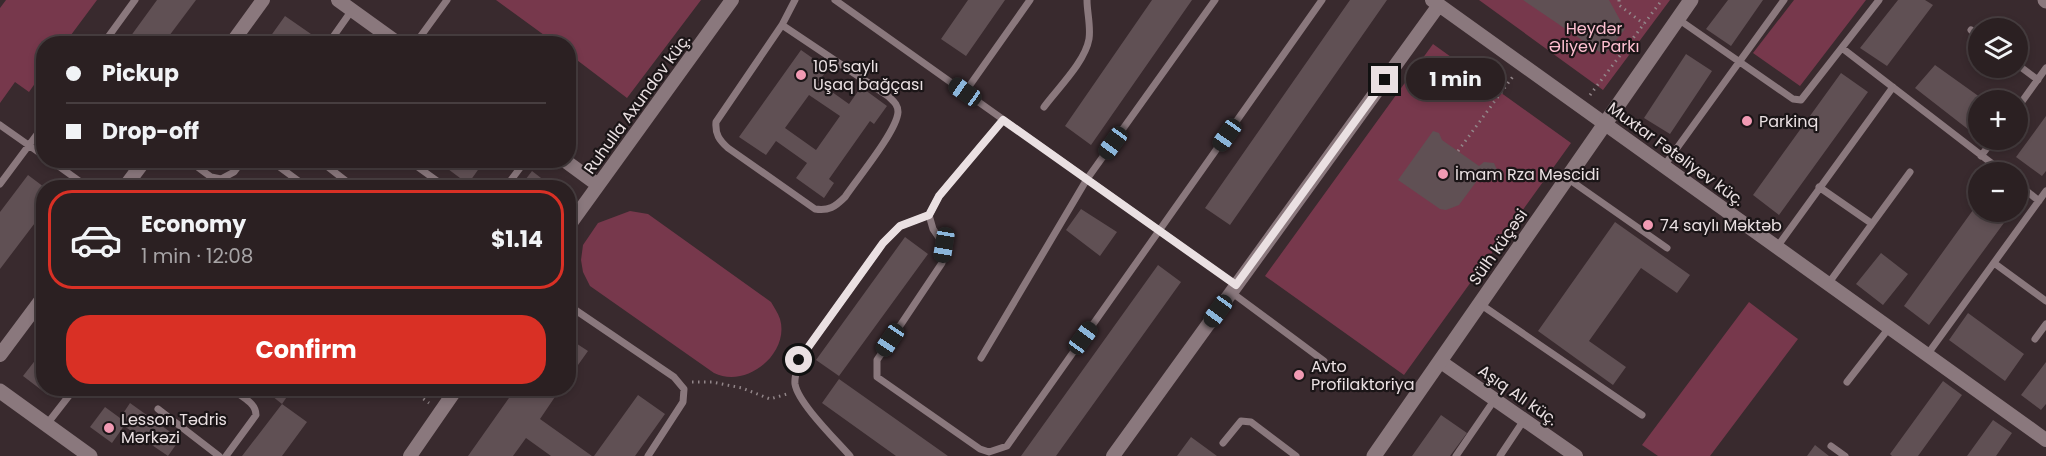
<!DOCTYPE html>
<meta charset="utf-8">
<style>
:root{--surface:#2b2022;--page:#372d2f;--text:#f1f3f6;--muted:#a6a3a5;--line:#473e40;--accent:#d93025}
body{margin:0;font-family:Poppins,sans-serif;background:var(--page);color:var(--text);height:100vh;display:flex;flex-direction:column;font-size:22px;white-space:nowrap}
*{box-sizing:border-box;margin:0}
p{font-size:20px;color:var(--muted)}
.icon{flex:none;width:33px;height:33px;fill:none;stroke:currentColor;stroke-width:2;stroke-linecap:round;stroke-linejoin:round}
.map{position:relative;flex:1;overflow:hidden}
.drawer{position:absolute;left:36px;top:180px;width:540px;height:216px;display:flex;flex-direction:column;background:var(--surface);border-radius:24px;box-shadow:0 3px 9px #0003,0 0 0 2px var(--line)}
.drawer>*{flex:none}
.banner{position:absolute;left:36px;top:36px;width:540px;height:132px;border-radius:24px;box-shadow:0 3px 9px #0003,0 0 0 2px var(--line);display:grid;align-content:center;height:132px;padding:0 30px;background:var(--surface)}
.tools{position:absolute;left:1968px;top:18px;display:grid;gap:12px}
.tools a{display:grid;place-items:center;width:60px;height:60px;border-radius:50%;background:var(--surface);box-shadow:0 3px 9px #0003,0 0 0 2px var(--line);font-size:30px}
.end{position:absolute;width:27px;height:27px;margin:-14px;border:8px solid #eae0e2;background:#111;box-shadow:0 0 0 3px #111}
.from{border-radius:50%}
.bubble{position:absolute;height:42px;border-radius:21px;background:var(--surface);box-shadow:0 3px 9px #0003,0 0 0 2px var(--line);font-size:20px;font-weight:700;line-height:42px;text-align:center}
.car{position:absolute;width:18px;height:36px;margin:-18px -9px;border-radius:8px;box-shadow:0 0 4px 2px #0007;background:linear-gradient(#222 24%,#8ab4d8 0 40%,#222 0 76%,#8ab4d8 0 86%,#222 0)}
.banner b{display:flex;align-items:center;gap:21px;height:57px;font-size:22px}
.banner b+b{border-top:2px solid var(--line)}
.banner i{width:15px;height:15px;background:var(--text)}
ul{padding:10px 0 0;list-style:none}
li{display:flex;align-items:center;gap:18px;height:99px;margin:0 12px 9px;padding:0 18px;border:3px solid transparent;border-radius:24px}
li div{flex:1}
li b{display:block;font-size:22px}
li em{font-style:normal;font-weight:700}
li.current{border-color:var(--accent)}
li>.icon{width:54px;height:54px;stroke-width:1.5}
.button{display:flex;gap:12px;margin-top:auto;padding:12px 30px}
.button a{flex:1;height:69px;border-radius:24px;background:var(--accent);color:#fff;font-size:24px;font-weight:700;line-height:69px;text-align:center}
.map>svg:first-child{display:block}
.green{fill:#77384c}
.building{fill:#605054;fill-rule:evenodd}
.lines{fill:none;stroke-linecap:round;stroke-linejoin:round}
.path{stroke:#928689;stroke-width:3;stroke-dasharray:1.5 4.5;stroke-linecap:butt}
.lane{stroke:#8a787d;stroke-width:7}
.street{stroke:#8a787d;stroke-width:14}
.secondary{stroke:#8a787d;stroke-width:15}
.route{stroke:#eae0e2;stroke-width:8}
.poi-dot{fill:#f19ab3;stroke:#1b1517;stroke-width:2}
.labels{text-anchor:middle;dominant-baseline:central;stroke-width:4.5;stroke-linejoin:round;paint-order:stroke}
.park-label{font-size:16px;fill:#fec0d1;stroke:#1b1517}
.poi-label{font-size:16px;fill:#eae0e2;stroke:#1b1517;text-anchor:start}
.street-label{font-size:16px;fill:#eae0e2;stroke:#1b1517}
</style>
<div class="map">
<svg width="2046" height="456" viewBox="0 0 2046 456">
<rect width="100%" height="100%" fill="#392a2e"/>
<path class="green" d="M6 0H97L65 43 44 44 43 72 29 92 15 82 0 103V8Z
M496 0H701L627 98 569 54 568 44 555 43Z
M1479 0H1670L1603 90Z
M1794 0H1866L1800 86 1753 53Z
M1433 44 1571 143 1404 375 1265 276Z
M630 211 648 214 771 302C774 307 778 313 780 319 790 353 747 389 714 373L590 286 583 272 581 260 583 245 598 223Z
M1749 302 1798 339 1710 456H1658L1642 445Z"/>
<path class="building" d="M157 0H196L163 44H125Z
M968 0H1005L966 56 941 39Z
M1152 0H1192L1091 145 1065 126Z
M1350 0H1387L1230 225 1205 208Z
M1523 0H1609L1625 29 1604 55Z
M1728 0H1763L1731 46 1706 29Z
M1898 0H1925L1933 5 1887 66 1860 48Z
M285 16 311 34 305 44H265Z
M801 50 828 69 818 82 849 104 861 87 887 106 874 124 870 121 829 179 834 183 824 198 796 178 807 163 776 141 766 155 739 137ZM809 95 840 116 816 150 785 128Z
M1686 54 1712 71 1670 134 1644 118Z
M1935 65 1984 100H1978V137L1915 88Z
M1841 73 1868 92 1779 215 1753 195Z
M2046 116V171L2042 176 2016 157Z
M1433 131 1439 133 1442 140 1479 166 1484 162 1494 163 1498 172 1495 178 1489 182 1479 178 1459 205 1446 210 1440 209 1398 180Z
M436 160H485L468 184Z
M532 171 554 188H519Z
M28 175 44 187V211L0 269V212Z
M1978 203V212H2012L1929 325 1904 306Z
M1081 209 1117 232 1100 256 1066 230Z
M1615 222 1690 275 1677 293 1641 268 1589 341 1626 367 1613 385 1538 331Z
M905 237 928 254 839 376 816 360Z
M1881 253 1908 274 1883 305 1856 284Z
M1158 265 1181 282 1056 456H1021Z
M1968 313 2024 354 2005 381 1949 340Z
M568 338 588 351 568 379Z
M44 349V388H53L48 395 23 376Z
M2046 362V404L2041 410 2021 395Z
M839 379 948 456H896L822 403Z
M1943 381 1962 395 1918 456H1892L1890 454Z
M262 388H293L282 404Z
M516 388H561L540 419 592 456H551L526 438 513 456H468Z
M638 395 665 414 635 456H594Z
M130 403 180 439 168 456 124 426 112 443 90 427 105 407 120 418Z
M282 404 307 422 282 456H242Z
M1441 415 1467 433 1450 456H1412Z
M1993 420 2012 433 1996 456H1967Z
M1191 437 1217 456H1177Z
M1815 445 1829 456H1807Z"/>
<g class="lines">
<path class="path" d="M1619 0V5L1644 24
M1590 95 1662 0
M1458 151 1514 75
M692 382H712L742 388 770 399 787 394
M409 388 429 403"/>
<path class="lane" d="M835 0 1236 285
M1678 19 1793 99 1801 100 1879 0
M782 25 888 96C893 101 898 104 898 112 897 131 857 179 845 197 835 207 829 211 815 209L728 148C719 140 715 134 716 122L782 25 795 0
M1971 30 1978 36
M103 44 135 0
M328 44 352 10
M415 44 447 0
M1842 48 2003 172
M2018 65 2038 80
M965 92 1030 0
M1044 107C1058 88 1085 62 1089 39 1091 27 1087 12 1087 0
M2018 107 2046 68
M1003 120 939 196 929 215 933 229 944 245 942 263 877 360V377L980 449 989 452 1007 446 1322 0
M0 125 44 156
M1981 156 1993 140
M50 160 89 188
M188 160 211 177 221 179 234 172 243 160
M270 160 308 188
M319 160 355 188
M408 160 447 188
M1664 166 1784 0
M1567 178 1667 248
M0 184 44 125
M2018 184 2039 201
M1819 187 1871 223
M505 188 526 160
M1777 247 1893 87
M1994 263 2046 301
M1828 284 1910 172
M1231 292 1324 361
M1480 304 1642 415
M568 305 674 377 684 389 683 402 648 456
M2035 339 2046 324
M1927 355 2046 191
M981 358 1087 179 1215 0
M1847 382 1889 328
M158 409 219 456
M47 424 75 388
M1223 443 1241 421 1251 422 1296 456
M1831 446 1845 456
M226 456 256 415C256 402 240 396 230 388
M850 456C836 440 798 403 795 384 794 376 798 368 799 360L883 243 900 226 929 215
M1456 456 1495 399
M1500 456 1524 420"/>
<path class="street" d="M338 0 399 44
M1432 0 2046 440
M231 44 263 0
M564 160 598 185
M124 188 145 160
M568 227 732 0
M0 355 44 296
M1441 362 1576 456
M410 456 457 388
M1113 456 1439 5"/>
<path class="secondary" d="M2045 0 2046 1
M0 391 90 456
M1374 456 1691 0"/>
</g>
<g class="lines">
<path class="route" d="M799 360 883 243 900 226 929 215 939 196 1003 120 1236 285 1385 80"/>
</g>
<g class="poi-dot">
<circle cx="801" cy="75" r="6"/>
<circle cx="1747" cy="121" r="6"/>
<circle cx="1443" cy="174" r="6"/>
<circle cx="1648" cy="225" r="6"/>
<circle cx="1299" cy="375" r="6"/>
<circle cx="109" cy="428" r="6"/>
</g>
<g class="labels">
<g class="park-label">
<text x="1594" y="28">Heydər<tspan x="1594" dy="18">Əliyev Parkı</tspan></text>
</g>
<g class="poi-label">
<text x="813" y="66">105 saylı<tspan x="813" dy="18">Uşaq bağçası</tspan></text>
<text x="1759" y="121">Parkinq</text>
<text x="1455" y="174">İmam Rza Məscidi</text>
<text x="1660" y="225">74 saylı Məktəb</text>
<text x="1311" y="366">Avto<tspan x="1311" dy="18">Profilaktoriya</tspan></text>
<text x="121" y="419">Lesson Tədris<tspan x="121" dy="18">Mərkəzi</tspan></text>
</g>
<g class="street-label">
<text transform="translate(637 104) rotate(-54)">Ruhulla Axundov küç.</text>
<text transform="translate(1676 154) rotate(36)">Muxtar Fətəliyev küç.</text>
<text transform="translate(1498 247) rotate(-55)">Sülh küçəsi</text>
<text transform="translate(1518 395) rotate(35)">Aşıq Alı küç.</text>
</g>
</g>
</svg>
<div class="tools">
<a><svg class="icon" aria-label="layers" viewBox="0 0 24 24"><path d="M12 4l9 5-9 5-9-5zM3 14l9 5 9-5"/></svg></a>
<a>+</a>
<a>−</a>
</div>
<i class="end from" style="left:799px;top:360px"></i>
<i class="end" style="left:1385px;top:80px"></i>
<div class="bubble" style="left:1406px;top:58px;width:99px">1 min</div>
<i class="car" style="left:965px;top:92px;rotate:305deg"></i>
<i class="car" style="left:1227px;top:135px;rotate:215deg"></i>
<i class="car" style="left:1113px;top:143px;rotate:216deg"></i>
<i class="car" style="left:944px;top:245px;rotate:189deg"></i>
<i class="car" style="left:1218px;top:311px;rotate:216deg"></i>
<i class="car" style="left:1083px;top:338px;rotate:36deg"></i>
<i class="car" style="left:890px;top:340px;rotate:214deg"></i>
<div class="banner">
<b><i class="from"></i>Pickup</b>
<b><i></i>Drop-off</b>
</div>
<section class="drawer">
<ul>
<li class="current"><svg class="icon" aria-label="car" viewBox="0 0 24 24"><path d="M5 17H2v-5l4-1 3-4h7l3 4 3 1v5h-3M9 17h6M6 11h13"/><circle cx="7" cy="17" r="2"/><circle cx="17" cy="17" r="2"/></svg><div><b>Economy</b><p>1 min · 12:08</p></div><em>$1.14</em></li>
</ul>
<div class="button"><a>Confirm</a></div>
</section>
</div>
